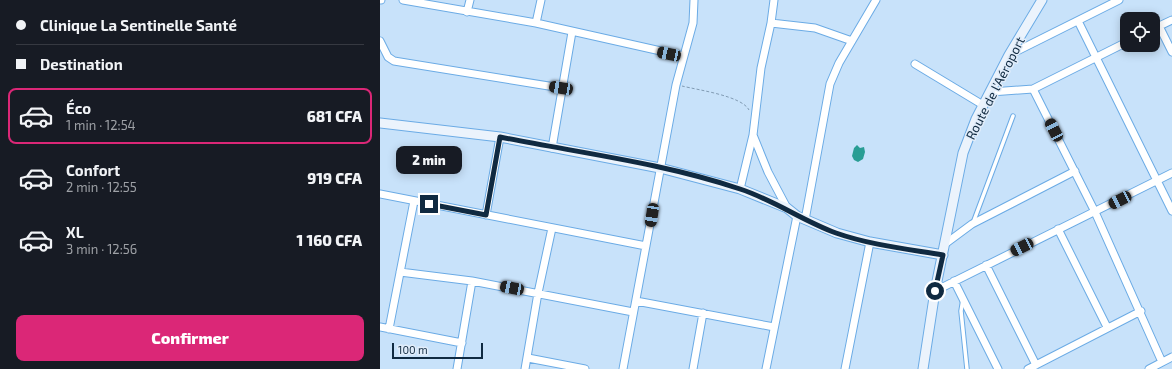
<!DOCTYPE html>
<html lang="fr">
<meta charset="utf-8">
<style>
:root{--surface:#171b24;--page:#20242c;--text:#f1f3f6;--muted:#9ea1a6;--line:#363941;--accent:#db2777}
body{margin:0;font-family:"Exo 2",sans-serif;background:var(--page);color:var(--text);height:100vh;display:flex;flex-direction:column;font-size:15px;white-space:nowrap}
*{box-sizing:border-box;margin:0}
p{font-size:13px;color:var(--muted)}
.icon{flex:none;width:22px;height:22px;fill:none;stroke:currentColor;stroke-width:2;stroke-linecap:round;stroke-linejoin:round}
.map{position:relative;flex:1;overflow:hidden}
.side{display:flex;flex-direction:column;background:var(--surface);width:380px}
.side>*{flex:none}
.top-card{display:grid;align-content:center;height:88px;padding:0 16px;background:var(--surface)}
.tools{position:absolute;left:740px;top:12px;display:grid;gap:8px}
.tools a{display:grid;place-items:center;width:40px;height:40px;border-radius:8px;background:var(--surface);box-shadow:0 2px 10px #0003;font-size:20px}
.scale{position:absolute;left:12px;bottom:10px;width:91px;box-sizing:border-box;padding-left:4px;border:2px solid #102a41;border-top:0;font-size:11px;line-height:14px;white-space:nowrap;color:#102a41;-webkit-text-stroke:3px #e1edfa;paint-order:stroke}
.end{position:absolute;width:18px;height:18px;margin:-9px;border:5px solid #102a41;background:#fff;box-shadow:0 0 0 2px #fff}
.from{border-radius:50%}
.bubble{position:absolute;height:28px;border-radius:8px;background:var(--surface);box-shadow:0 2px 10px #0003;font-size:13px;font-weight:800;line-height:28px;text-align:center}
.car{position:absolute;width:12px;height:24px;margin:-12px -6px;border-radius:5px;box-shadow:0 0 3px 1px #0007;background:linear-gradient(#222 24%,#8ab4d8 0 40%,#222 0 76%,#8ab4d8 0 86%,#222 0)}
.top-card b{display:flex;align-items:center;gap:14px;height:38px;font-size:15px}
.top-card b+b{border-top:1px solid var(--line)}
.top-card i{width:10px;height:10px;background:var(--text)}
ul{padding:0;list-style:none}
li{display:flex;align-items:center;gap:12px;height:56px;margin:0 8px 6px;padding:0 8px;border:2px solid transparent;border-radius:8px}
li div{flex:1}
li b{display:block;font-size:15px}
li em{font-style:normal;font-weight:800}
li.current{border-color:var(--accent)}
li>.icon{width:36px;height:36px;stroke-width:1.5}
.cta{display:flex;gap:8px;margin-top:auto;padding:8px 16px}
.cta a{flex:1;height:46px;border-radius:8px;background:var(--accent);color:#fff;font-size:16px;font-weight:800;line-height:46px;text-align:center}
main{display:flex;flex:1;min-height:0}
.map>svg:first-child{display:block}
.water{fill:#299d94}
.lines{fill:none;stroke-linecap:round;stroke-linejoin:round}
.lane-casing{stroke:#6babe5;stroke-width:5.5}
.street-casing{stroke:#6babe5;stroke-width:9}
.secondary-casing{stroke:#6babe5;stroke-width:11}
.path{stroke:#819bb3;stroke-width:1;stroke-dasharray:3 2;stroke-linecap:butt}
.lane{stroke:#fff;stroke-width:3.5}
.street{stroke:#fff;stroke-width:7}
.secondary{stroke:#ebf3fc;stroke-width:9}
.route{stroke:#102a41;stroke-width:5}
.labels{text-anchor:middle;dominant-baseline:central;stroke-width:3;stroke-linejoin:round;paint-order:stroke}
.street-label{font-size:13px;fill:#102a41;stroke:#e1edfa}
</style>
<main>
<section class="side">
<div class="top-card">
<b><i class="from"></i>Clinique La Sentinelle Santé</b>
<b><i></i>Destination</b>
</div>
<ul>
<li class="current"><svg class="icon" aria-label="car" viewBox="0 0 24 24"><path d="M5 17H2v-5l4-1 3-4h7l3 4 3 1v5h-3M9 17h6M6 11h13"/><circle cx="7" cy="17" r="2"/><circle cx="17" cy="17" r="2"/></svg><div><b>Éco</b><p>1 min · 12:54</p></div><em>681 CFA</em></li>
<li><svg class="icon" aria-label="car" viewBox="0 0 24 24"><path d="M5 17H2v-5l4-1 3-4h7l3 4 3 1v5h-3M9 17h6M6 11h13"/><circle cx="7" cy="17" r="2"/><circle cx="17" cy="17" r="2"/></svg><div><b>Confort</b><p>2 min · 12:55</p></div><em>919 CFA</em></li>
<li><svg class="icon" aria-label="car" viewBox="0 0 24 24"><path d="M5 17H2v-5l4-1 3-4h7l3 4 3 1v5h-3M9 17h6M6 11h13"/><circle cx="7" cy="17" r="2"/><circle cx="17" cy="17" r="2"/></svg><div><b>XL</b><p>3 min · 12:56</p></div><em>1 160 CFA</em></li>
</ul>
<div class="cta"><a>Confirmer</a></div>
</section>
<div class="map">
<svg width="792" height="369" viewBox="0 0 792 369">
<rect width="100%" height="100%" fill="#c8e2fa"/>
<path class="water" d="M477 145 480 148 484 147 485 152 483 159 478 162 474 160 472 156 474 148Z"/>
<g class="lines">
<g class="lane-casing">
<path id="lane" d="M593 223 633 116
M583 299 581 311 587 369"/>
</g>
<g class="street-casing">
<path id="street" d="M0 0H1
M23 0 156 23 303 56
M394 0 391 23 381 68 373 135 388 172 407 208
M87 12 90 0
M698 21 792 211
M156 23 161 0
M391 23 435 28 472 41
M779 26 792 52
M773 29 792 20
M0 41 8 57 14 61 181 88
M629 55 739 0
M535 64 603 105
M653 89 715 212 782 362
M611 92 653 89 747 42
M172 148 192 32
M360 189 373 135
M0 194 266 246
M106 215 120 137
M425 220 450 84 459 63 496 0
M678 229 727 327
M565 244 592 224 695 171
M606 265 656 365
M20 272 92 281 253 312
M574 281 618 369
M555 291 792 173
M256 301 394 327
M0 327 82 343
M9 329 34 201
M148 358 205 369
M77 369 92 281
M145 369 158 293 172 228
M243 369 296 85 313 23 314 0
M313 369 323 313
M386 369 417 216
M465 369 490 242
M648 369 761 311
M769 369 792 357"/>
</g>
<g class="secondary-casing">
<path id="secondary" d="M0 123 120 137 280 168 360 189 407 208 417 216 457 233 490 242 563 255
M543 369 555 291 583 153 596 119 629 55 662 0"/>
</g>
<path class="path" d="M302 86C318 90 362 96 369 110"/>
<use href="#lane" class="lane"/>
<use href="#street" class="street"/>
<use href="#secondary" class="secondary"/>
</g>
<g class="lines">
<path class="route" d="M49 204 106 215 120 137C200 153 283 163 360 189 394 200 423 221 456 233 490 245 527 249 563 255L555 291"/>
</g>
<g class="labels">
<g class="street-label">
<text transform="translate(615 88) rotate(-63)">Route de l'Aéroport</text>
</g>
</g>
</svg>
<div class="tools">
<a><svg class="icon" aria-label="locate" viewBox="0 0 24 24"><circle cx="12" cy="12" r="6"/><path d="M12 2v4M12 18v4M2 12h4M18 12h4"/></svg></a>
</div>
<div class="scale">100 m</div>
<i class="end from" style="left:555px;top:291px"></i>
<i class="end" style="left:49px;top:204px"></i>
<div class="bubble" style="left:16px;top:146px;width:66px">2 min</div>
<i class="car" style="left:289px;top:54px;rotate:282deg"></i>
<i class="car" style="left:181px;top:88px;rotate:279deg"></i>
<i class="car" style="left:674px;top:130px;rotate:333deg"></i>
<i class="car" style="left:740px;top:200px;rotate:243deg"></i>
<i class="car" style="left:272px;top:215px;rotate:189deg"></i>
<i class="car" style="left:642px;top:247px;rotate:243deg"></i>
<i class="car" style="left:132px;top:288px;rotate:281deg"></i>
</div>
</main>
